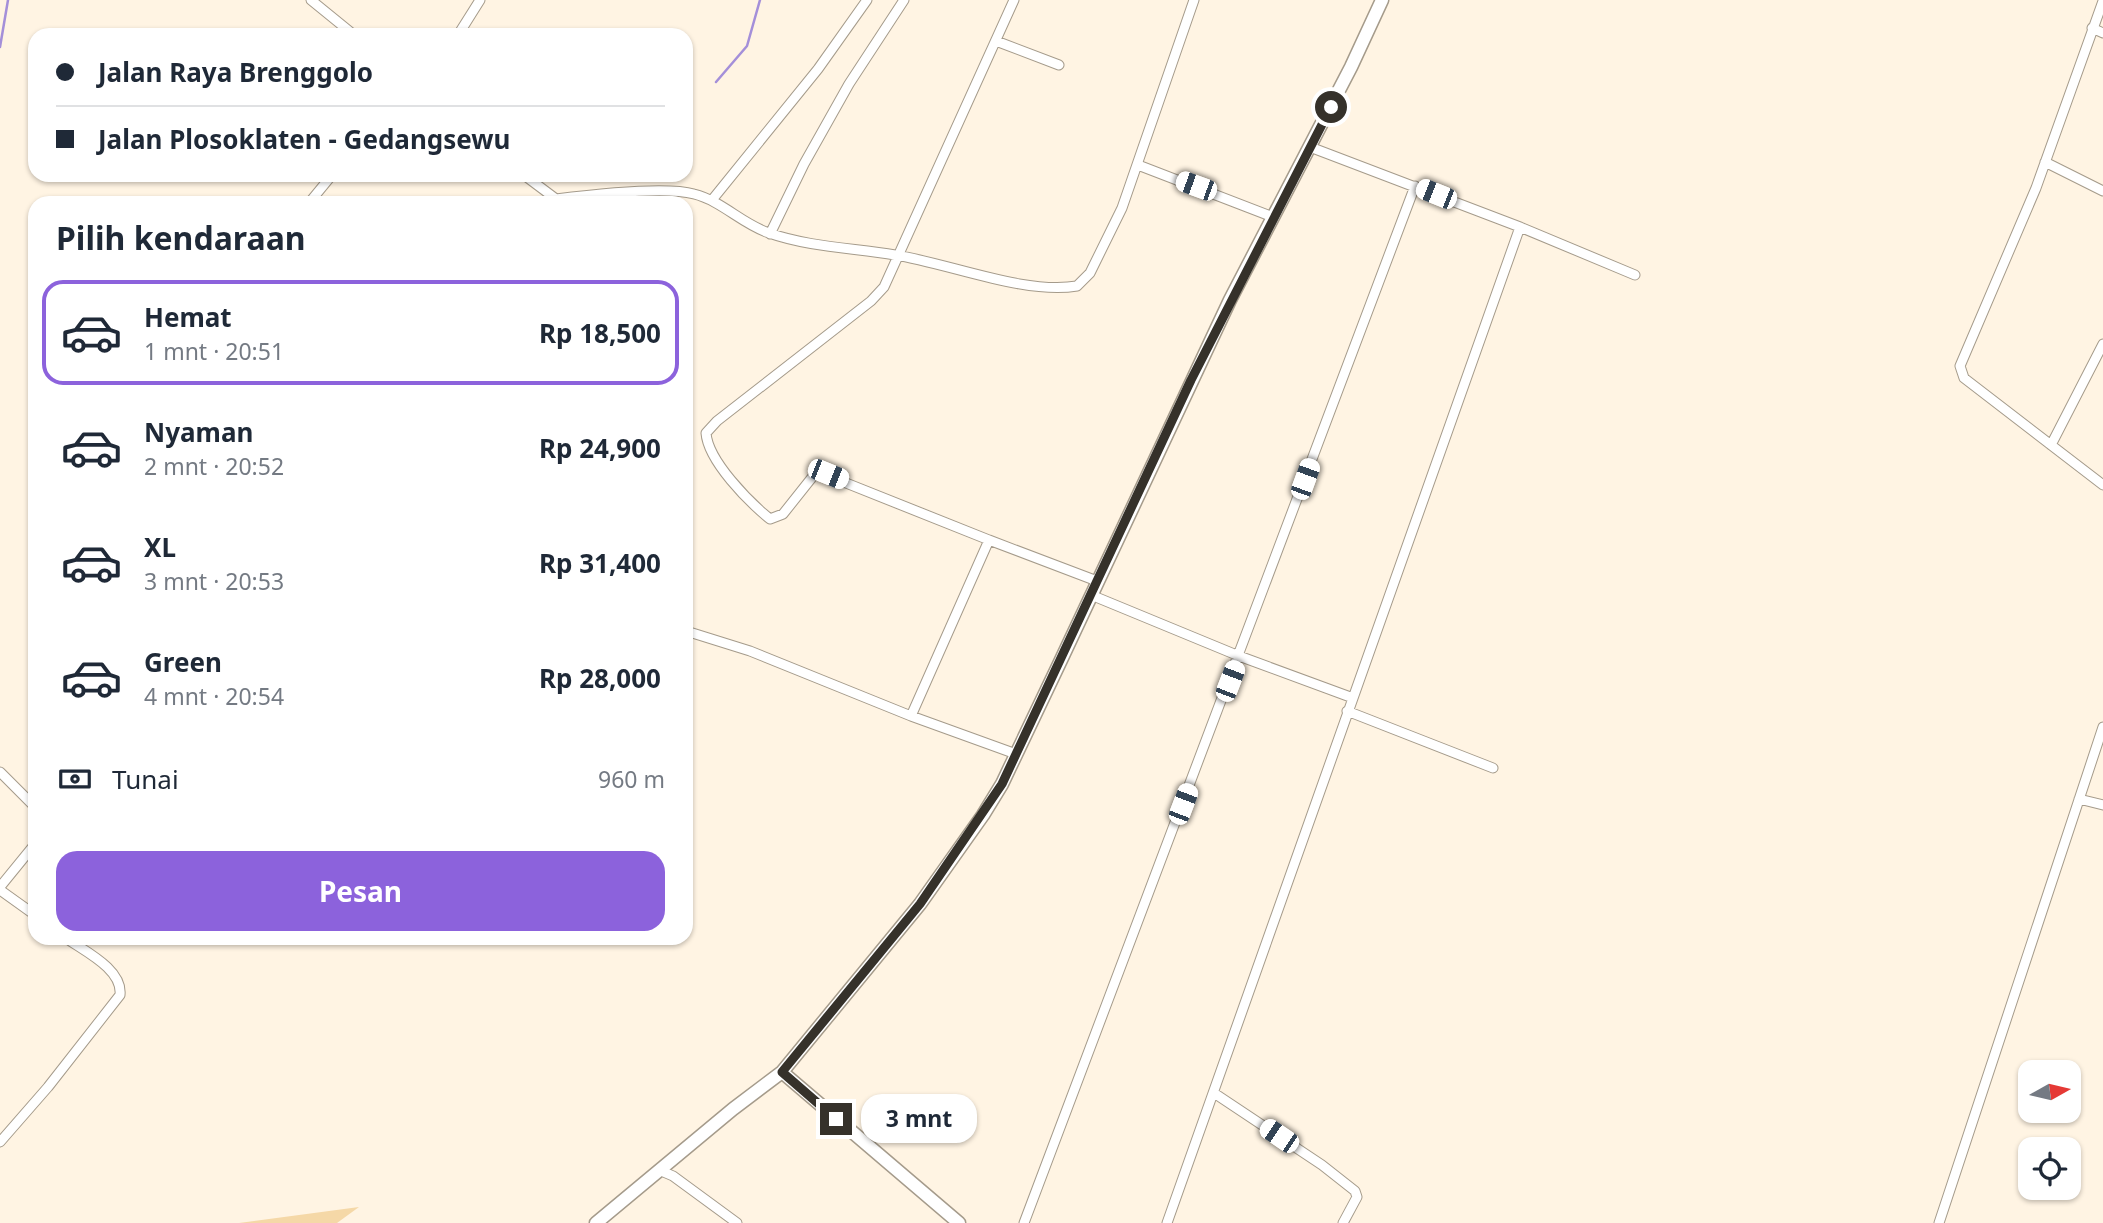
<!DOCTYPE html>
<html lang="id">
<meta charset="utf-8">
<style>
:root{--surface:#fff;--page:#f6f6f7;--text:#1f2937;--muted:#747a83;--line:#e0e1e3;--accent:#8c62dc}
body{margin:0;font-family:"Noto Sans",sans-serif;background:var(--page);color:var(--text);height:100vh;display:flex;flex-direction:column;font-size:26px;white-space:nowrap}
*{box-sizing:border-box;margin:0}
p{font-size:23px;color:var(--muted)}
.icon{flex:none;width:38px;height:38px;fill:none;stroke:currentColor;stroke-width:2;stroke-linecap:round;stroke-linejoin:round}
.map{position:relative;flex:1;overflow:hidden}
.drawer{position:absolute;left:28px;top:196px;width:665px;height:749px;display:flex;flex-direction:column;background:var(--surface);border-radius:21px;box-shadow:0 2px 5px #0004}
.drawer>*{flex:none}
.banner{position:absolute;left:28px;top:28px;width:665px;height:154px;border-radius:21px;box-shadow:0 2px 5px #0004;display:grid;align-content:center;height:154px;padding:0 28px;background:var(--surface)}
.needle{width:46px;rotate:82deg}
.buttons{position:absolute;left:2018px;top:1060px;display:grid;gap:14px}
.buttons a{display:grid;place-items:center;width:63px;height:63px;border-radius:14px;background:var(--surface);box-shadow:0 2px 5px #0004;font-size:35px}
.end{position:absolute;width:32px;height:32px;margin:-16px;border:9px solid #35312a;background:#fff;box-shadow:0 0 0 4px #fff}
.from{border-radius:50%}
.bubble{position:absolute;height:49px;border-radius:21px;background:var(--surface);box-shadow:0 2px 5px #0004;font-size:23px;font-weight:700;line-height:49px;text-align:center}
.car{position:absolute;width:21px;height:42px;margin:-21px -10px;border-radius:9px;box-shadow:0 0 5px 2px #0007;background:linear-gradient(#fff 24%,#345 0 40%,#fff 0 76%,#345 0 86%,#fff 0)}
.banner b{display:flex;align-items:center;gap:24px;height:66px;font-size:26px}
.banner b+b{border-top:2px solid var(--line)}
.banner i{width:18px;height:18px;background:var(--text)}
ul{padding:0;list-style:none}
li{display:flex;align-items:center;gap:21px;height:105px;margin:0 14px 10px;padding:0 14px;border:4px solid transparent;border-radius:21px}
li div{flex:1}
li b{display:block;font-size:26px}
li em{font-style:normal;font-weight:700}
li.selected{border-color:var(--accent)}
li>.icon{width:63px;height:63px;stroke-width:1.5}
h2{padding:0 28px;font-size:32px;line-height:84px}
.pay{display:flex;align-items:center;gap:18px;height:77px;padding:0 28px;font-size:26px}
.pay p{margin-inline-start:auto}
.cta{display:flex;gap:14px;margin-top:auto;padding:14px 28px}
.cta a{flex:1;height:80px;border-radius:21px;background:var(--accent);color:#fff;font-size:28px;font-weight:700;line-height:80px;text-align:center}
.map>svg:first-child{display:block}
.green{fill:#f5d8a7}
.lines{fill:none;stroke-linecap:round;stroke-linejoin:round}
.stream{stroke:#a48fd9;stroke-width:2.5}
.minor-casing{stroke:#a59b8b;stroke-width:11}
.secondary-casing{stroke:#a59b8b;stroke-width:15}
.minor{stroke:#fff;stroke-width:9}
.secondary{stroke:#fff;stroke-width:12}
.route{stroke:#35312a;stroke-width:9}
</style>
<div class="map">
<svg width="2103" height="1223" viewBox="0 0 2103 1223">
<rect width="100%" height="100%" fill="#fff4e3"/>
<path class="green" d="M359 1207 337 1223H239Z"/>
<g class="lines">
<path class="stream" d="M0 47 8 0
M716 82 747 46 760 0"/>
<g class="minor-casing">
<path id="minor" d="M311 0 354 35
M2103 1 2036 188 1960 366 1964 378 2103 485
M2092 28 2103 33
M458 35 480 0
M996 41 1059 65
M2045 162 2103 191
M1138 165 1273 217
M524 175 556 199C588 195 665 186 694 194 722 201 742 224 769 233 809 247 853 248 895 255 948 263 1025 295 1077 286L1090 273 1122 208 1194 0
M712 200 818 69 867 0
M309 203 332 175
M1520 227 1635 275
M770 234 804 164 849 84 904 0
M2051 445 2103 344
M989 540 821 473 814 475 783 514 770 519C749 502 708 461 706 433L717 421 871 301 884 287 1014 0
M1091 595 1239 656 1353 698
M686 631 750 651 911 716 1016 754
M1347 711 1493 768
M911 716 989 540 1097 581
M0 772 35 807
M2079 799 2103 805
M0 887 35 844
M0 890 35 915
M1214 1093 1322 1165 1355 1191 1357 1197 1343 1223
M0 1142 48 1087 120 995C123 969 84 951 66 938
M659 1170 673 1176 737 1223
M1024 1223 1415 186
M1167 1223 1520 227 1310 147
M1939 1223 2103 727"/>
</g>
<g class="secondary-casing">
<path id="secondary" d="M782 1072 959 1223
M596 1223 733 1109 782 1072 920 904 983 815 1002 784 1061 660 1230 300 1351 67 1382 0"/>
</g>
<use href="#minor" class="minor"/>
<use href="#secondary" class="secondary"/>
</g>
<g class="lines">
<path class="route" d="M836 1119 782 1072 920 904 1002 784 1191 380 1331 107"/>
</g>
</svg>
<div class="buttons">
<a><svg class="needle" viewBox="-14 -14 28 28"><path d="M0-13l5 13h-10z" fill="#e53935"/><path d="M0 13l5-13h-10z" fill="#747a83"/></svg></a>
<a><svg class="icon" aria-label="locate" viewBox="0 0 24 24"><circle cx="12" cy="12" r="6"/><path d="M12 2v4M12 18v4M2 12h4M18 12h4"/></svg></a>
</div>
<i class="end from" style="left:1331px;top:107px"></i>
<i class="end" style="left:836px;top:1119px"></i>
<div class="bubble" style="left:861px;top:1094px;width:116px">3 mnt</div>
<i class="car" style="left:1196px;top:186px;rotate:290deg"></i>
<i class="car" style="left:1436px;top:194px;rotate:292deg"></i>
<i class="car" style="left:828px;top:474px;rotate:112deg"></i>
<i class="car" style="left:1305px;top:479px;rotate:20deg"></i>
<i class="car" style="left:1230px;top:681px;rotate:21deg"></i>
<i class="car" style="left:1183px;top:804px;rotate:21deg"></i>
<i class="car" style="left:1279px;top:1136px;rotate:304deg"></i>
<div class="banner">
<b><i class="from"></i>Jalan Raya Brenggolo</b>
<b><i></i>Jalan Plosoklaten - Gedangsewu</b>
</div>
<section class="drawer">
<h2>Pilih kendaraan</h2>
<ul>
<li class="selected"><svg class="icon" aria-label="car" viewBox="0 0 24 24"><path d="M5 17H2v-5l4-1 3-4h7l3 4 3 1v5h-3M9 17h6M6 11h13"/><circle cx="7" cy="17" r="2"/><circle cx="17" cy="17" r="2"/></svg><div><b>Hemat</b><p>1 mnt · 20:51</p></div><em>Rp 18,500</em></li>
<li><svg class="icon" aria-label="car" viewBox="0 0 24 24"><path d="M5 17H2v-5l4-1 3-4h7l3 4 3 1v5h-3M9 17h6M6 11h13"/><circle cx="7" cy="17" r="2"/><circle cx="17" cy="17" r="2"/></svg><div><b>Nyaman</b><p>2 mnt · 20:52</p></div><em>Rp 24,900</em></li>
<li><svg class="icon" aria-label="car" viewBox="0 0 24 24"><path d="M5 17H2v-5l4-1 3-4h7l3 4 3 1v5h-3M9 17h6M6 11h13"/><circle cx="7" cy="17" r="2"/><circle cx="17" cy="17" r="2"/></svg><div><b>XL</b><p>3 mnt · 20:53</p></div><em>Rp 31,400</em></li>
<li><svg class="icon" aria-label="car" viewBox="0 0 24 24"><path d="M5 17H2v-5l4-1 3-4h7l3 4 3 1v5h-3M9 17h6M6 11h13"/><circle cx="7" cy="17" r="2"/><circle cx="17" cy="17" r="2"/></svg><div><b>Green</b><p>4 mnt · 20:54</p></div><em>Rp 28,000</em></li>
</ul>
<div class="pay"><svg class="icon" aria-label="cash" viewBox="0 0 24 24"><path d="M3 7h18v10H3z"/><circle cx="12" cy="12" r="2"/></svg>Tunai<p>960 m</p></div>
<div class="cta"><a>Pesan</a></div>
</section>
</div>
